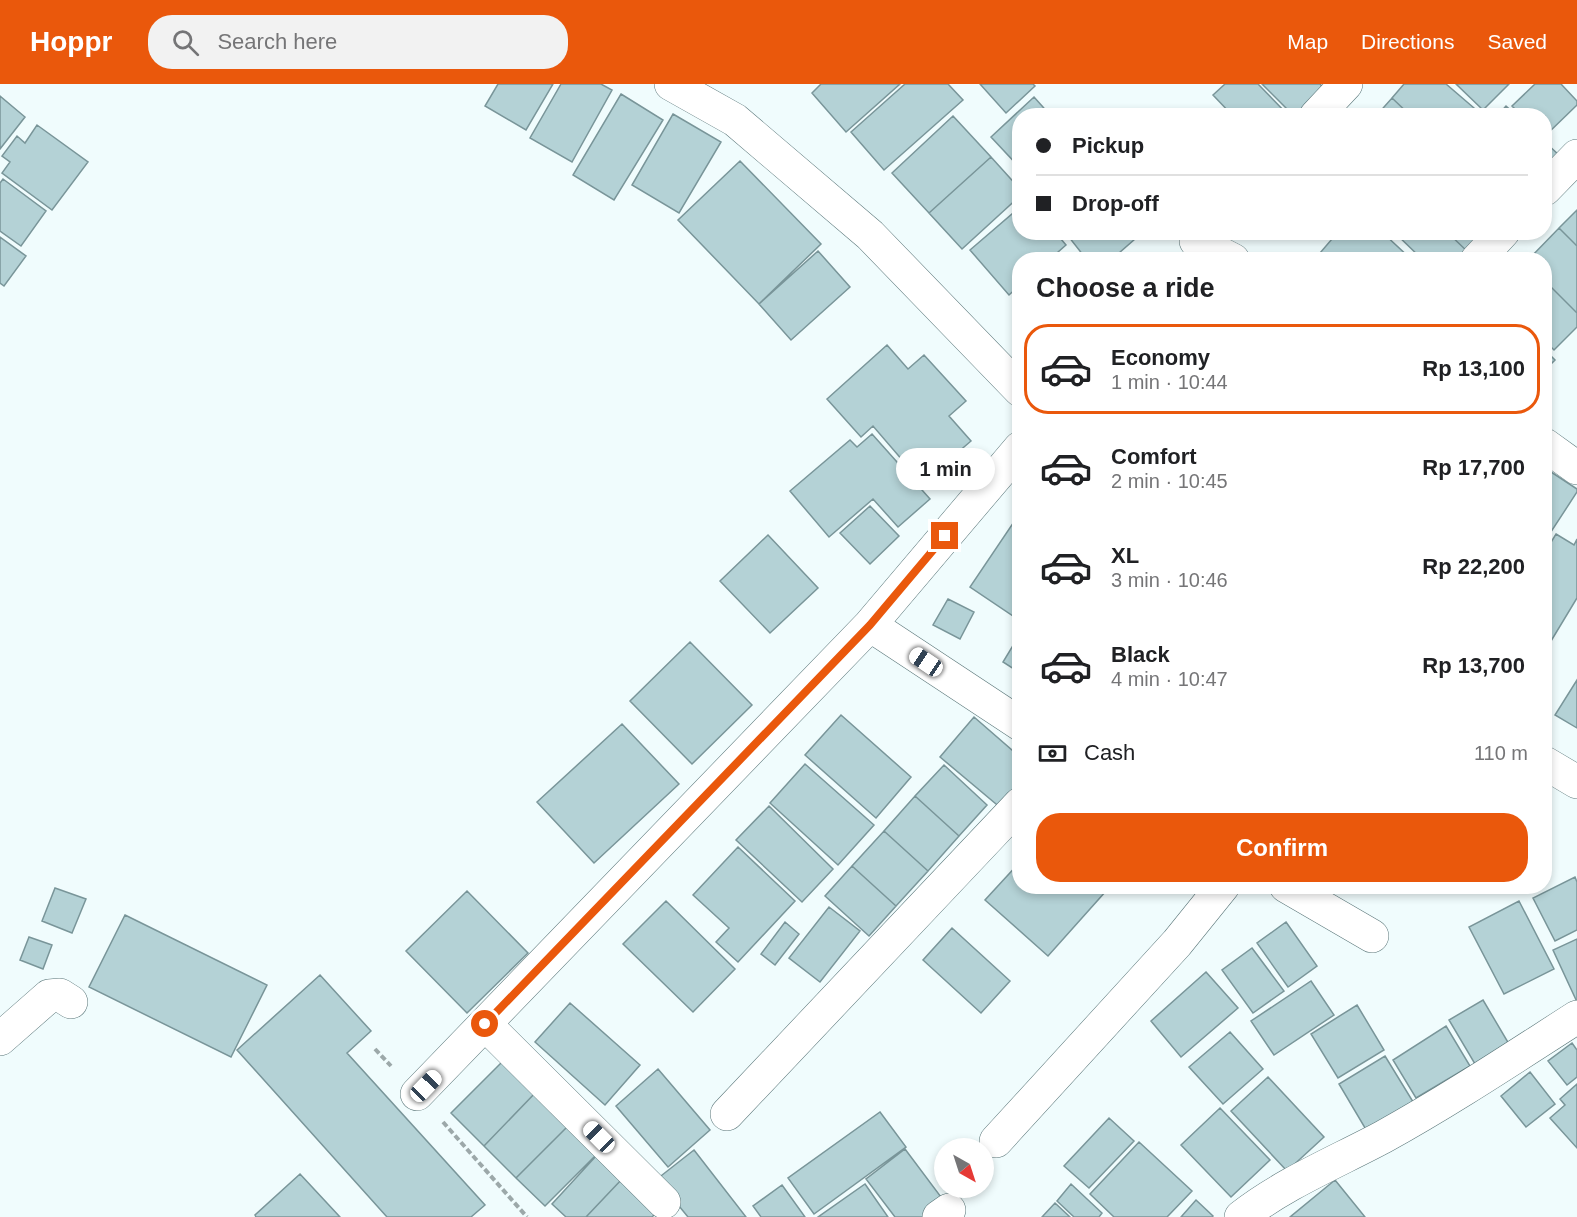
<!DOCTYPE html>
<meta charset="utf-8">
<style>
:root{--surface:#fff;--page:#f2f2f2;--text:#202124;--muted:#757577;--line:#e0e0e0;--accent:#ea580c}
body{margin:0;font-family:Arial,sans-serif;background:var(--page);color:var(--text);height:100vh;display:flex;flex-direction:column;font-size:22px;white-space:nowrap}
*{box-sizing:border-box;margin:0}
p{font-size:20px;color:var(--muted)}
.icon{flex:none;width:33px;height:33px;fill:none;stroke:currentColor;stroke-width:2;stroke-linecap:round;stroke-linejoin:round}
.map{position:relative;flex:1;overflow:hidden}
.details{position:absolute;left:1012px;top:168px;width:540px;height:642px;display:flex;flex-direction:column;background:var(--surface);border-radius:24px;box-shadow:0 3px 9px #0003}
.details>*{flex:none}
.banner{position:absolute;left:1012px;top:24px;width:540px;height:132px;border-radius:24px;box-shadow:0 3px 9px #0003;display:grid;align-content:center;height:132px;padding:0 24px;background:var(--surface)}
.needle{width:39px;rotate:141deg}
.tools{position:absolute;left:934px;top:1054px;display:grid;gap:12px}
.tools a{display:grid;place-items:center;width:60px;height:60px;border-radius:50%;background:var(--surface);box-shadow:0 3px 9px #0003;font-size:30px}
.end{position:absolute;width:27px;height:27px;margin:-14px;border:8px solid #ea580c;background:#fff;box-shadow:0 0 0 3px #fff}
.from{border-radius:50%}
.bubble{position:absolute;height:42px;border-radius:21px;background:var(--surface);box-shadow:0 3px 9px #0003;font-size:20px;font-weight:700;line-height:42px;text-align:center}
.car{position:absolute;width:18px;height:36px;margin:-18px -9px;border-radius:8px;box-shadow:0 0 4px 2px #0007;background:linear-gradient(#fff 24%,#345 0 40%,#fff 0 76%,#345 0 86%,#fff 0)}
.banner b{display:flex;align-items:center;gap:21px;height:57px;font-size:22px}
.banner b+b{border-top:2px solid var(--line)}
.banner i{width:15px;height:15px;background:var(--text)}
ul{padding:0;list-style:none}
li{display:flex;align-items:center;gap:18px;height:90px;margin:0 12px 9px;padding:0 12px;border:3px solid transparent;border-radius:24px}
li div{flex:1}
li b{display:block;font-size:22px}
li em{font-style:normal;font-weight:700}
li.selected{border-color:var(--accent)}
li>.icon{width:54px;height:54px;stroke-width:1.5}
h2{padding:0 24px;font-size:27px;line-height:72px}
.pay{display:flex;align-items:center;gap:15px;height:66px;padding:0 24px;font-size:22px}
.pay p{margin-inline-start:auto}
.button{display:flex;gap:12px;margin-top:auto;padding:12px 24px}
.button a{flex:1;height:69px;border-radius:24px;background:var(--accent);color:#fff;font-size:24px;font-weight:700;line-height:69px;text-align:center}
header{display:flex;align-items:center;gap:36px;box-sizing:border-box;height:84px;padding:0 30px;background:var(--accent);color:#fff}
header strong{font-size:28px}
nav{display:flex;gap:33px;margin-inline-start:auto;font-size:21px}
.search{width:420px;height:54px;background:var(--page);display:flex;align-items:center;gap:15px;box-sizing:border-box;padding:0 21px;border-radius:24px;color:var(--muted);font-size:22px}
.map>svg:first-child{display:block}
.building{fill:#b4d2d6;stroke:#799599;stroke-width:1.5}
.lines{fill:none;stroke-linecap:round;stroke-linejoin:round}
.minor-casing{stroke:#5a7679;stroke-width:34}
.path{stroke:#9ca8a9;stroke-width:4;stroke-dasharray:6 3;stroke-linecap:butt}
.minor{stroke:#fff;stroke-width:33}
.route{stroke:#ea580c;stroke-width:8}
</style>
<header>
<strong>Hoppr</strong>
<div class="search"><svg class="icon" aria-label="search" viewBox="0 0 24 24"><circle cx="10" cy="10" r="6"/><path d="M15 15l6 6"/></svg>Search here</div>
<nav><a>Map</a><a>Directions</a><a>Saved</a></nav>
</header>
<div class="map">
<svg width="1577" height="1133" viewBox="0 0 1577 1133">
<rect width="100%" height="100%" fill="#f0fcfd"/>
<path class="building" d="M498 0H553L526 46 485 22Z
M561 0H601L612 6 572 78 530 54Z
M821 0H900L846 48 812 9Z
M905 0H948L963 16 884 86 851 48Z
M980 0H1033L1035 2 1006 29Z
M1225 0H1258L1289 32H1233L1213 11Z
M1262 0H1320L1330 11 1310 32H1294Z
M1404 0H1446L1481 30 1411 32 1392 14Z
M1456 0H1509L1483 26Z
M1535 0H1561L1577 17V21L1545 52V32H1522L1512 22Z
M621 10 663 36 614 116 573 91Z
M0 12 25 33 0 65Z
M1034 13 1051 32H1020V84L991 53Z
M1392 14 1411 32H1376Z
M1506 22 1517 32H1497Z
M673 30 721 58 679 129 632 101Z
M953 32 991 73 929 129 892 89Z
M37 41 88 78 52 126 2 89 10 78 2 72 17 52 25 59Z
M1545 58 1560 72 1545 88Z
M991 73 1020 105V112L962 165 929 129Z
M740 77 821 160 759 220 678 136Z
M3 95 46 127 21 162 0 147V99Z
M1020 123V148H1055L1066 161 1049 176H1020V201L1009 211 970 166Z
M1577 126V162L1559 144Z
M1559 144 1577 162V229L1545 197V176H1528Z
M1065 148H1143L1111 176H1087Z
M1338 148H1382L1412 176H1314Z
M1394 148H1447L1469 169 1464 176H1423Z
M1447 148H1488L1469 169Z
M0 153 26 172 4 202 0 199Z
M818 167 850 203 791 256 759 220Z
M1545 197 1577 229V243L1554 266 1545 257Z
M887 261 908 285 924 271 966 317 949 332 971 357 922 399 873 342 861 353 827 315Z
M1545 266 1555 276 1545 286Z
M872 350 930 415 898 443 873 415 829 453 790 407 850 356 857 363Z
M1545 384 1577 405V408L1545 457Z
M870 422 899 452 870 480 840 449Z
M1020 429V534L1019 536 970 503Z
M1556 450 1574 461 1577 455V514L1545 567V468Z
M768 451 818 504 770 549 720 497Z
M948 515 974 528 960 555 933 541Z
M1020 550V589L1003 578Z
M690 558 752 621 692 680 630 617Z
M1577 596V644L1555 631Z
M841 631 911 693 876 734 805 671Z
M974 633 1020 673V704L1002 725 940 673Z
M622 640 679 700 594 779 537 718Z
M805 680 874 741 838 781 770 719Z
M944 681 987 721 959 752 915 712Z
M915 712 959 752 928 787 884 747Z
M769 722 833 785 802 818 736 756Z
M884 747 928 787 896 822 852 782Z
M738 763 795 817 738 878 716 858 729 844 693 811Z
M1020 778V802H1100L1106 807 1048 872 985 816Z
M852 782 896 822 869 852 825 812Z
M1575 793 1577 798V846L1555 857 1533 814Z
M55 804 86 815 72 849 42 837Z
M467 807 528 869 467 929 406 867Z
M666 817 735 885 693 928 623 860Z
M1519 817 1554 885 1504 910 1469 843Z
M829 823 860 847 820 898 789 874Z
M125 831 267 901 231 973 89 903Z
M785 838 799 850 775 881 761 870Z
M1286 838 1317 882 1288 903 1257 859Z
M952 844 1010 897 981 929 923 876Z
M29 853 52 861 43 885 20 876Z
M1577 855V918L1553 866Z
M1252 864 1284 907 1253 929 1222 886Z
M1206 888 1238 924 1181 973 1151 937Z
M320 891 371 947 347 969 485 1121 471 1133H387L237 966Z
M1311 897 1334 931 1274 971 1251 937Z
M1483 916 1509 960 1475 980 1449 936Z
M570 919 640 981 605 1021 535 958Z
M1357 921 1384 966 1338 994 1311 950Z
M1446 942 1470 982 1416 1014 1393 976Z
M1230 948 1263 985 1223 1020 1189 983Z
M1572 959 1577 966V993L1567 1001 1548 977Z
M1385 972 1415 1021 1368 1049 1339 1000Z
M505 975 537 1007 484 1062 451 1029Z
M658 985 710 1046 668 1083 616 1022Z
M1530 988 1555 1020 1526 1043 1501 1012Z
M1268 993 1324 1053 1287 1087 1231 1027Z
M1577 1000V1064L1550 1034 1565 1021 1560 1015Z
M537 1007 570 1040 516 1094 484 1062Z
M1220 1024 1270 1076 1231 1113 1181 1061Z
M880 1028 906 1063 814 1130 788 1094Z
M1109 1034 1134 1057 1089 1104 1064 1082Z
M570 1040 599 1068 545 1122 516 1094Z
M1139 1058 1192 1107 1167 1133H1114L1090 1110Z
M905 1065 947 1121 932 1133H895L866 1095Z
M694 1066 746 1133H688L657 1095Z
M597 1071 622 1095 586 1133H566L552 1120Z
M300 1090 340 1133H256L255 1131Z
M622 1095 658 1127 652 1133H586Z
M1335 1096 1365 1133H1290Z
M865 1100 888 1133H818Z
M1071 1100 1102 1129 1099 1133H1074L1057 1117Z
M782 1101 805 1133H761L753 1122Z
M1196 1116 1213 1132 1212 1133H1181Z
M1055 1119 1070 1133H1042Z"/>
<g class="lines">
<g class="minor-casing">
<path id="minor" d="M671 0 735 36 870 151 1020 306
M1316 32 1346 0
M1545 105 1577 72
M1196 157 1233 176
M1477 176 1503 148
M1545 361 1577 384
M870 541 1020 640
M1545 679 1577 698
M1286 802 1372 852
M485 940 664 1118
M0 955 49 912 60 911 71 918
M417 1010 870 541 1020 364
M727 1030 1020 720
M996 1057 1177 859 1223 802
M939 1133 949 1126
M1241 1133C1283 1100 1336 1078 1383 1053 1450 1016 1513 974 1577 933"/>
</g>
<path class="path" d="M375 965 391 982
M443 1038 527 1133"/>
<use href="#minor" class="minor"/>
</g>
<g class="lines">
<path class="route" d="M485 940 870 541 945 452"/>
</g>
</svg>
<div class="tools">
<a><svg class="needle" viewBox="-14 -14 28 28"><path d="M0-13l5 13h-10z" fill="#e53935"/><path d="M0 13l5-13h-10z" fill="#757577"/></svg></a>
</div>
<i class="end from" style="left:485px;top:940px"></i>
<i class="end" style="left:945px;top:452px"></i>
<div class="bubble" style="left:896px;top:364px;width:99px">1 min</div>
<i class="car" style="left:926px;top:578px;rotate:304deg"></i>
<i class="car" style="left:426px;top:1002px;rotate:44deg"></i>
<i class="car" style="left:599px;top:1053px;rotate:315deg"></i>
<div class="banner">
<b><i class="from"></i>Pickup</b>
<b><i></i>Drop-off</b>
</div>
<section class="details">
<h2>Choose a ride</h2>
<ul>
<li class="selected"><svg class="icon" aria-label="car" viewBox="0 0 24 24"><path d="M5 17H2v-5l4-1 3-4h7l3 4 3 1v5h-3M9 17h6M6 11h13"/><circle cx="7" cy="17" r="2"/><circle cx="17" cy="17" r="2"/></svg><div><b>Economy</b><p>1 min · 10:44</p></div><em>Rp 13,100</em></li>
<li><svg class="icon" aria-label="car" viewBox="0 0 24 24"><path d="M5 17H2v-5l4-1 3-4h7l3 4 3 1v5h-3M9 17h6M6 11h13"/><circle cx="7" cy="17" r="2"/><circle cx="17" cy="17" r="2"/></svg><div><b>Comfort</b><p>2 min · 10:45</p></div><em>Rp 17,700</em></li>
<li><svg class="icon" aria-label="car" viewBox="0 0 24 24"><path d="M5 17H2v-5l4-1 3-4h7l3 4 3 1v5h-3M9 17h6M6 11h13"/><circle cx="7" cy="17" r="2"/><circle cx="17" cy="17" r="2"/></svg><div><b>XL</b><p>3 min · 10:46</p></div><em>Rp 22,200</em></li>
<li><svg class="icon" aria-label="car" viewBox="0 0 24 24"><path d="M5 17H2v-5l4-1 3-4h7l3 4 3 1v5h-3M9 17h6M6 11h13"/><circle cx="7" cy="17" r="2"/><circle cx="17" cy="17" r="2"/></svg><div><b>Black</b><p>4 min · 10:47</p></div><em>Rp 13,700</em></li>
</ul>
<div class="pay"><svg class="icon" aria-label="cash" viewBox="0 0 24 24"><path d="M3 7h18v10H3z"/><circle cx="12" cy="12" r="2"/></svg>Cash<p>110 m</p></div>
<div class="button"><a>Confirm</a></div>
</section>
</div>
